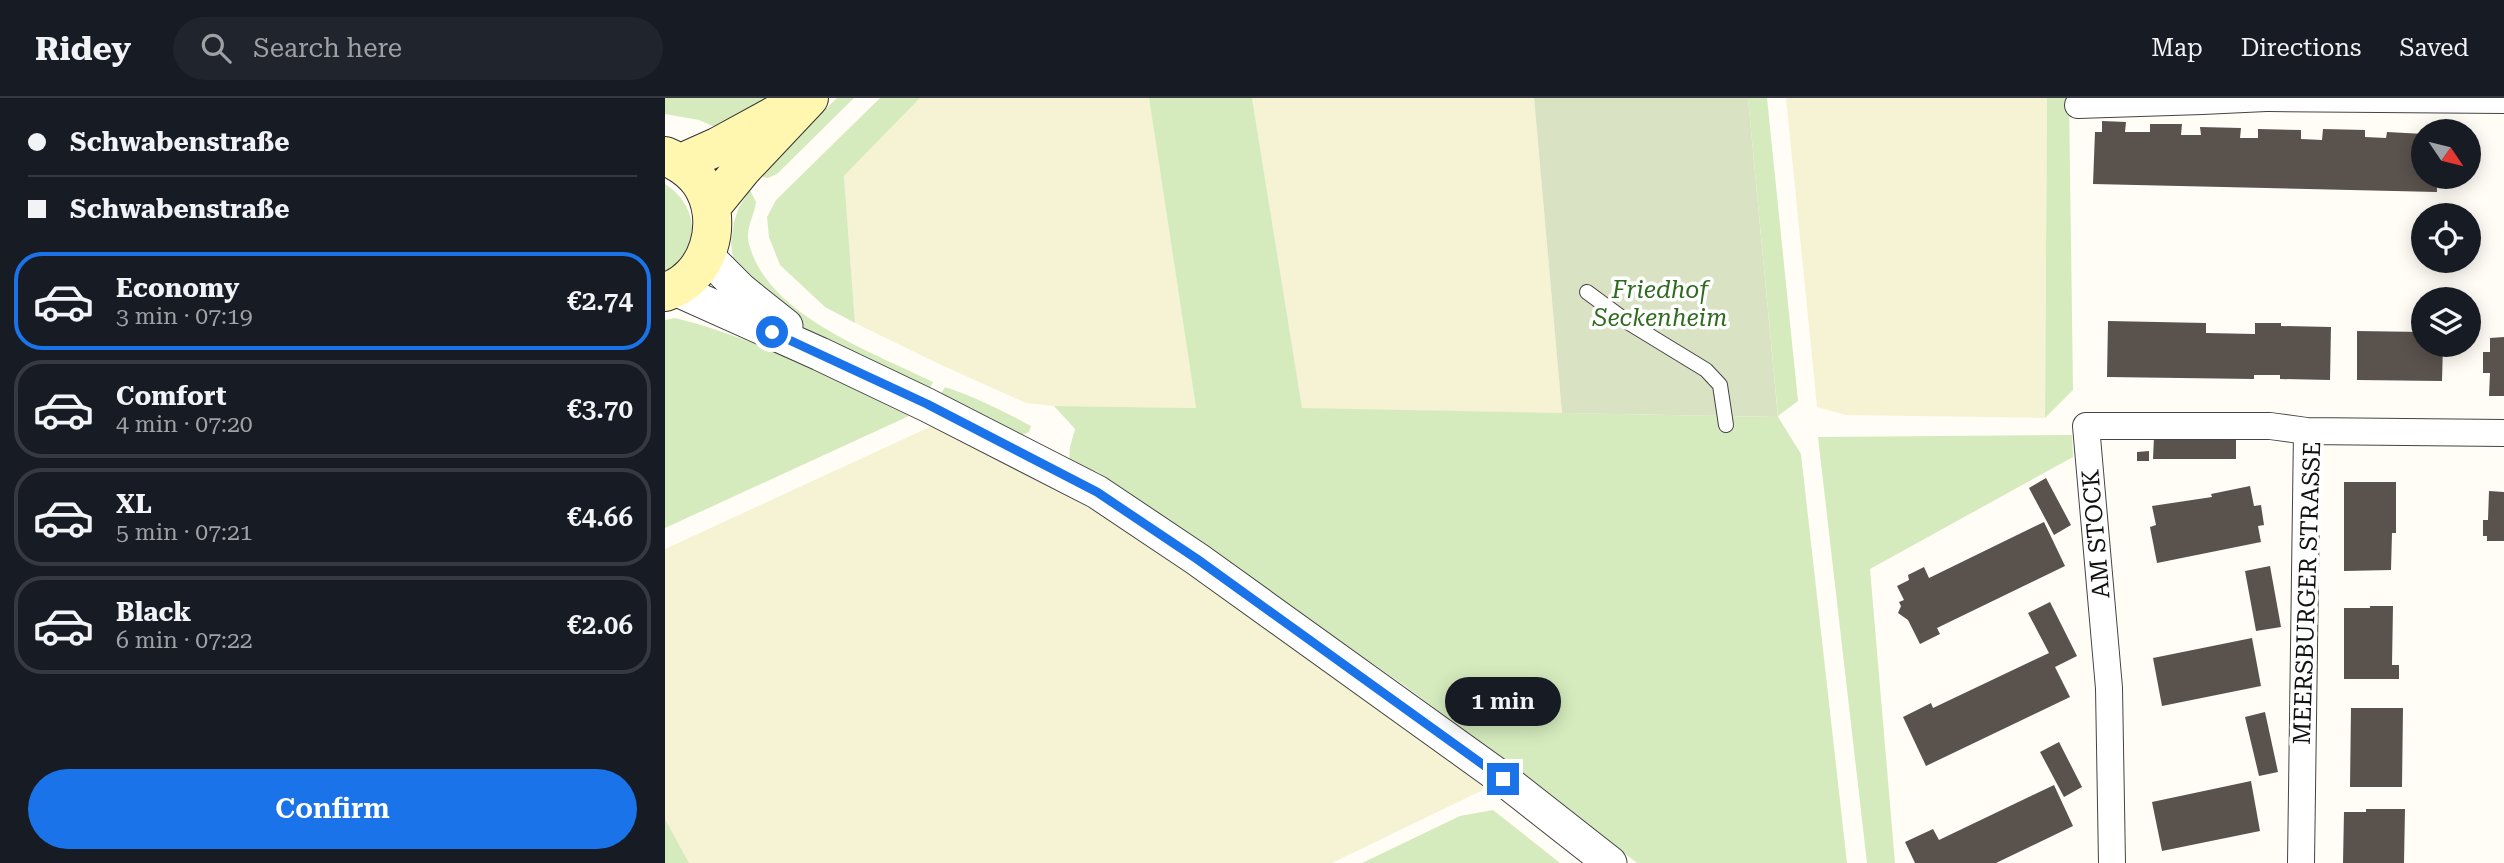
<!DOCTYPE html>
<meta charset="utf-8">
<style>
:root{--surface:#171b24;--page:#20242c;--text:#f1f3f6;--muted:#9ea1a6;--line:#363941;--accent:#1a73e8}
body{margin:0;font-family:"Roboto Serif",serif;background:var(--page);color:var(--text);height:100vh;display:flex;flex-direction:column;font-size:26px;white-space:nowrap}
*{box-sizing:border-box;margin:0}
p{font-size:23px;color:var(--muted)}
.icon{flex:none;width:38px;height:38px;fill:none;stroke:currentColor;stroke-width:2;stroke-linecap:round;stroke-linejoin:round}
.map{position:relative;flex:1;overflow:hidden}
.panel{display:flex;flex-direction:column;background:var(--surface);width:665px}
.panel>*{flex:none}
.top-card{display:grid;align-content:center;height:154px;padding:0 28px;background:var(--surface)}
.needle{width:46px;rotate:125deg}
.controls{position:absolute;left:1746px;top:21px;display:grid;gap:14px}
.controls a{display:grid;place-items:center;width:70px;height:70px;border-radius:50%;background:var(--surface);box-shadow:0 4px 18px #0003;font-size:35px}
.end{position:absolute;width:32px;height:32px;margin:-16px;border:9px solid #1a73e8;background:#fff;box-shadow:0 0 0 4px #fff}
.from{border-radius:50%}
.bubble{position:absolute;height:49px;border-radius:24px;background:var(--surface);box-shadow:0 4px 18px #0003;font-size:23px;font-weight:600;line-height:49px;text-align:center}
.top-card b{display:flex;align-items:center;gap:24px;height:66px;font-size:26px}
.top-card b+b{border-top:2px solid var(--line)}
.top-card i{width:18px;height:18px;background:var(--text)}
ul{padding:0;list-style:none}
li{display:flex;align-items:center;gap:21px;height:98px;margin:0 14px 10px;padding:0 14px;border:4px solid var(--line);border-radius:28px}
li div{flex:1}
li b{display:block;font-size:26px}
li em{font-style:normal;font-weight:600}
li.on{border-color:var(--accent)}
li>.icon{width:63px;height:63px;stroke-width:1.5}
.action{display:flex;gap:14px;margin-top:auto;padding:14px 28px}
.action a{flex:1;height:80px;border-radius:42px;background:var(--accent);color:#fff;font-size:28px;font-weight:600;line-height:80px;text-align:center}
header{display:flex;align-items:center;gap:42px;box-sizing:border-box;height:98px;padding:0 35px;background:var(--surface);border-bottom:2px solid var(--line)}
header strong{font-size:33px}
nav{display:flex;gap:38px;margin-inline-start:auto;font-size:24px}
.search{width:490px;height:63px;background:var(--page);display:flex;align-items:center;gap:18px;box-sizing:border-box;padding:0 24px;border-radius:38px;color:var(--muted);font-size:26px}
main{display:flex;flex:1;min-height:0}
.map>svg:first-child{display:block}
.farmland{fill:#f6f3d4}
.green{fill:#d5ebbd}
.cemetery{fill:#d9e3c4}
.building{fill:#5a524d}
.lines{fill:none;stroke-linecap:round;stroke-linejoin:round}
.service-casing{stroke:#444;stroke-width:16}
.minor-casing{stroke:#444;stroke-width:28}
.tertiary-casing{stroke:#444;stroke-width:35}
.secondary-casing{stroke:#333;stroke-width:40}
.service{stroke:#fff;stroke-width:14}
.minor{stroke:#fff;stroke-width:26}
.tertiary{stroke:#fff;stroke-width:33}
.secondary{stroke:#fff6b0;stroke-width:38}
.route{stroke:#1a73e8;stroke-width:9}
.labels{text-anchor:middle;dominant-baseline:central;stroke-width:7;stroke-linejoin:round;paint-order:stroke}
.park-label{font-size:24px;font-style:italic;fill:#2f6b1f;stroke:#fff}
.street-label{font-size:24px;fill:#111;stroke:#fff}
</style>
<header>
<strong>Ridey</strong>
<div class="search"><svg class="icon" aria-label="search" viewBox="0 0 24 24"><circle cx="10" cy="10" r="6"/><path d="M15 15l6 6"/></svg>Search here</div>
<nav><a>Map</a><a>Directions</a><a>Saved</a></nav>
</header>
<main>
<section class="panel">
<div class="top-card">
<b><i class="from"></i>Schwabenstraße</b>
<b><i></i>Schwabenstraße</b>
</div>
<ul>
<li class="on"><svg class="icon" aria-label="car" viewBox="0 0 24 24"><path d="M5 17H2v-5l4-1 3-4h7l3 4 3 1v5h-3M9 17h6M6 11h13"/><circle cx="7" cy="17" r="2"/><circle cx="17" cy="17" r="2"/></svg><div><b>Economy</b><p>3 min · 07:19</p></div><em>€2.74</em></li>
<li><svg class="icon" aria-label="car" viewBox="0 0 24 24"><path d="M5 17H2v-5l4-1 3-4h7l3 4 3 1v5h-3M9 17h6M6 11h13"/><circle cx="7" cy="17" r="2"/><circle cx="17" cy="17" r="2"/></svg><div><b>Comfort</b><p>4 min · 07:20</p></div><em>€3.70</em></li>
<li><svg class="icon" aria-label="car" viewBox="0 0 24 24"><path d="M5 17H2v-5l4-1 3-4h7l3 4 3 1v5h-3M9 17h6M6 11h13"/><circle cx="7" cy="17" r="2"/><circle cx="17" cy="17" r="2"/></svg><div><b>XL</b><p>5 min · 07:21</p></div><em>€4.66</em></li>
<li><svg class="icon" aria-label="car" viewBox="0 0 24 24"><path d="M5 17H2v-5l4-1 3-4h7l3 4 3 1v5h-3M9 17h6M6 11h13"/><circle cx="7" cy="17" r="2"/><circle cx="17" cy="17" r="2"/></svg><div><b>Black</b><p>6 min · 07:22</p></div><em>€2.06</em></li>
</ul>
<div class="action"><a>Confirm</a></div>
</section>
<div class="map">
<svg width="1839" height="765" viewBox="0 0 1839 765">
<rect width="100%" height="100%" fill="#fffdf5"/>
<path class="farmland" d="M255 0H484L531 310 389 308 361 305 274 266 190 225 179 78Z
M587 0H869L897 315 637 311Z
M1121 0H1382L1380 320 1181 317 1152 309Z
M269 327 381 383 522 472 822 690 667 765H24L0 721V451Z"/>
<path class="green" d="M0 0H117L61 34 34 22 0 16Z
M172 0H189L112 76 103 80 97 79 110 64 109 62Z
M215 0H255L179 78 190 225 160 209 115 167 104 139 102 119 111 102Z
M484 0H587L637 310 1113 319 1136 356 1182 765H972L883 695 740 588 433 374 404 365 405 349 410 331 389 308 531 310Z
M1083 0H1102L1133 303 1113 318Z
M1382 0H1404L1408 292 1380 320Z
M0 86C35 108 37 153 0 174Z
M85 92 91 104C89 119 80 131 84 146 103 218 208 254 268 284L263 293 128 225 69 167 66 145 69 124 74 109Z
M10 220C93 240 168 282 244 318L0 430V222Z
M280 289C310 299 338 313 366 328L364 334 353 339 274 299Z
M1407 337 1408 359 1205 471 1230 765H1202L1153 339Z
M828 712 895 765H697L795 718Z
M0 721 24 765H0Z"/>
<path class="cemetery" d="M869 0H1083L1113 319 897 315Z"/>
<path class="building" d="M1437 23 1461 24 1460 34H1485V26H1517L1516 37H1536L1535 29 1576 30 1575 40H1593V31L1636 32V41L1657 42 1658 31 1700 32V39L1721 40 1722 34 1759 36V79H1772V94L1428 86 1430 34H1437Z
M1443 223 1541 225V235L1590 236V225H1616V228L1666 229 1665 282 1615 281V277H1589V281L1442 279Z
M1692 233 1759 234V247H1778L1777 283 1692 282Z
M1839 239V298H1824L1825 275H1818V254H1825V240Z
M1489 339 1571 340V361H1488Z
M1484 353V363H1472V354Z
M1381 380 1406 427 1389 437 1364 390Z
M1679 384H1731V435H1727L1726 472 1679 473Z
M1585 388 1589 408 1596 407 1599 427 1593 428 1596 444 1492 465 1485 429 1491 427 1487 408 1547 399 1546 396Z
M1824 393 1839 394V443H1822V438H1818V422H1823Z
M1379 424 1400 468 1272 530 1275 536 1255 546 1243 522 1233 515 1236 508 1234 504 1239 502 1232 488 1244 482 1243 477 1259 469 1264 480Z
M1605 468 1616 529 1591 533 1580 473Z
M1385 504 1412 558 1390 569 1405 599 1261 668 1238 619 1266 605 1268 610 1384 555 1363 515Z
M1705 508H1728L1727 567H1734V581H1679V510H1705Z
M1587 540 1596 588 1497 608 1488 560Z
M1686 610H1738L1737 689H1685Z
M1600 614 1613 674 1594 678 1580 619Z
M1394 644 1417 689 1399 699 1375 654Z
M1586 683 1595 733 1497 753 1487 704Z
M1389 687 1408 728 1331 765H1250L1240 744 1268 731 1274 742Z
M1701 711H1740L1739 765H1678L1679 714H1701Z"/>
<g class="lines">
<g class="service-casing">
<path id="service" d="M922 194 964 225 1041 272 1055 287 1061 327"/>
</g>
<g class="minor-casing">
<path id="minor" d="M1537 0V3L1601 0
M1604 0 1839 2
M1413 7 1537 3
M1447 765 1444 590 1421 328H1605L1642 333 1839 335
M1636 765 1642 333"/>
</g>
<g class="tertiary-casing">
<path id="tertiary" d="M41 157 76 192 121 228
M10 191 155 256 262 307 432 394 532 461 838 681 945 765"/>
</g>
<g class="secondary-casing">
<path id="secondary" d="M0 58C14 64 26 72 35 84 61 122 44 181 0 194
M16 65 54 48 116 14
M46 109 77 71 144 0"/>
</g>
<use href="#service" class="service"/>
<use href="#minor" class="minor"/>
<use href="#tertiary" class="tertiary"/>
<use href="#secondary" class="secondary"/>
</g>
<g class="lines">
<path class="route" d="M107 234 262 306 432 394 532 461 838 681"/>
</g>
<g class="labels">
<g class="park-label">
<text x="995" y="192">Friedhof<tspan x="995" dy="28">Seckenheim</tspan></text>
</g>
<g class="street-label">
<text transform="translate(1431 436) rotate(-95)">AM STOCK</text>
<text transform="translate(1642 495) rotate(-88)">MEERSBURGER STRASSE</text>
</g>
</g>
</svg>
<div class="controls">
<a><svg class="needle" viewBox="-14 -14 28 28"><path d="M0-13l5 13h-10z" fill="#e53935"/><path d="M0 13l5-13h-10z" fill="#9ea1a6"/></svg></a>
<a><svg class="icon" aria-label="locate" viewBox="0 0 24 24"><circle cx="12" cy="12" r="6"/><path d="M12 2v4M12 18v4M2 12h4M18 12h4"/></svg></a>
<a><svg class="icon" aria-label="layers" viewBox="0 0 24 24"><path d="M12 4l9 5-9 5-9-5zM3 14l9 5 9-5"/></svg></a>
</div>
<i class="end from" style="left:107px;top:234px"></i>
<i class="end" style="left:838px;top:681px"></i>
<div class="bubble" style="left:780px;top:579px;width:116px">1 min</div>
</div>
</main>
